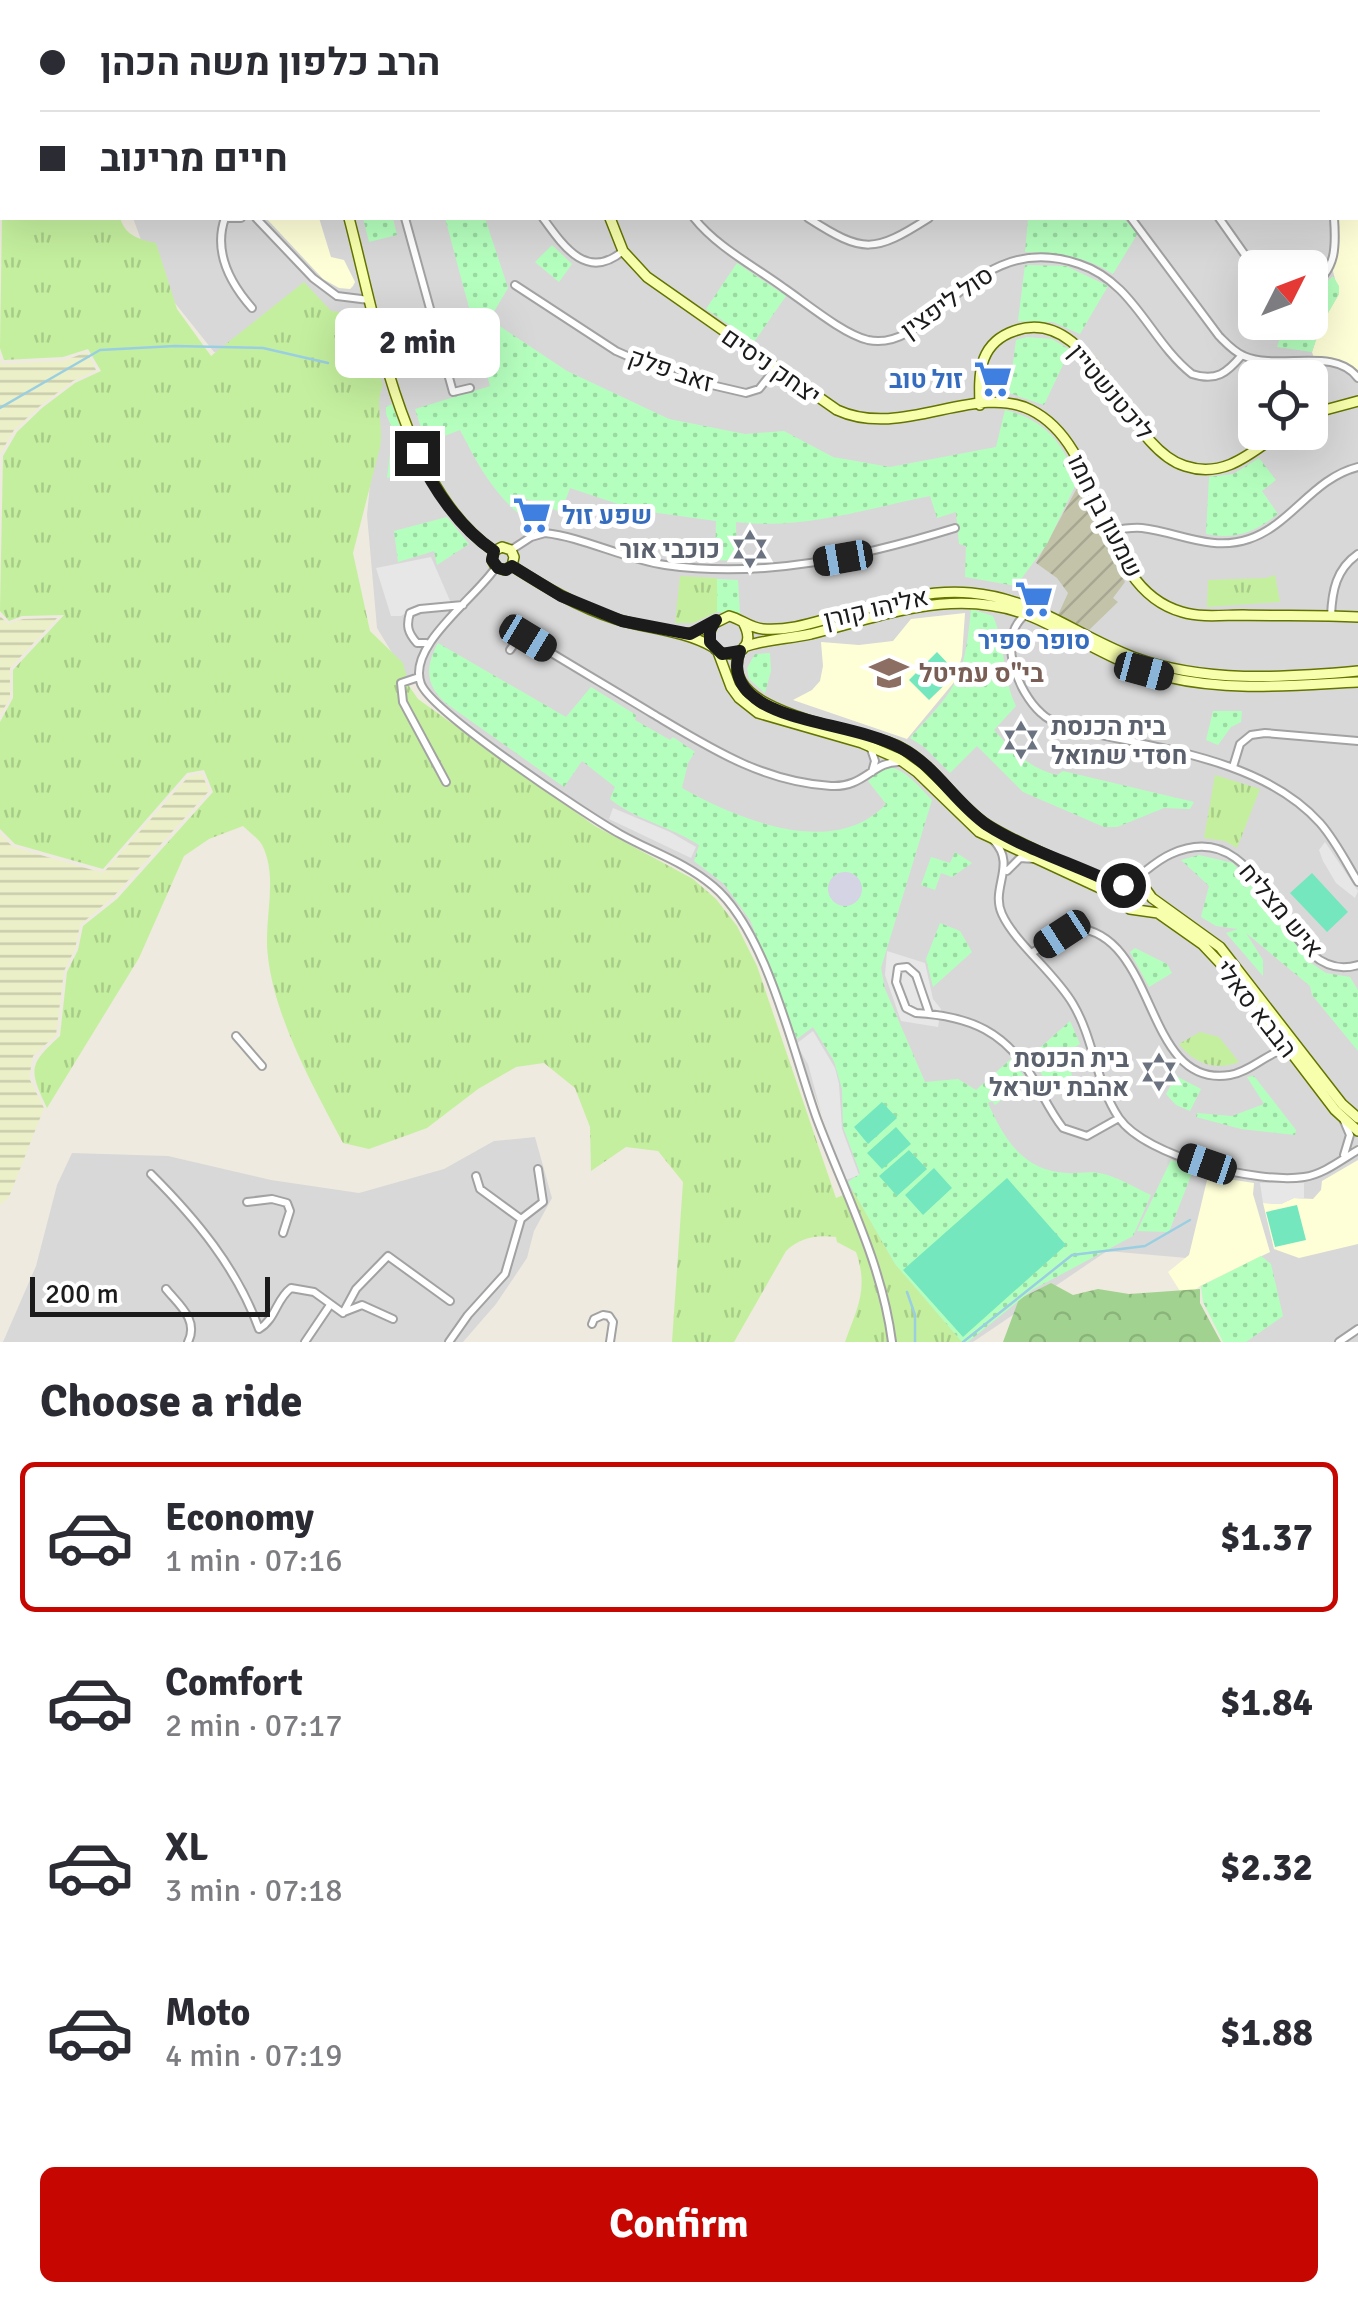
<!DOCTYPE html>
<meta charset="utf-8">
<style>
:root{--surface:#fff;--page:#f7f7f7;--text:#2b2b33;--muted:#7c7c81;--line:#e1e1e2;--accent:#c60600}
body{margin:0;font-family:Signika,Heebo,sans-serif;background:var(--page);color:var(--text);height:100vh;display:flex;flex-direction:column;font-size:38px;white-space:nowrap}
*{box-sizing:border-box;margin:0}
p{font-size:32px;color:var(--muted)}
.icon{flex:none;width:55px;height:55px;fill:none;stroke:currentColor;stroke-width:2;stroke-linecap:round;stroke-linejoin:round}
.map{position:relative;height:1342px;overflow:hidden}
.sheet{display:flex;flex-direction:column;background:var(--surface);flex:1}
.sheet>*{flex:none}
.top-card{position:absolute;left:0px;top:0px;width:1360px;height:220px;box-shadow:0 10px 40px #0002;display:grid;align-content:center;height:220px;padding:0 40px;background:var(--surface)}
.needle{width:65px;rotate:48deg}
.buttons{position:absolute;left:1238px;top:250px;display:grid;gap:20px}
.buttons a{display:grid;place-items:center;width:90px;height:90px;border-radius:15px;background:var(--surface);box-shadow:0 10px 40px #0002;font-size:50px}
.scale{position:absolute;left:30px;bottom:25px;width:240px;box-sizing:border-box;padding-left:10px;border:5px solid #1b1b1b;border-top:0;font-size:28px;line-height:35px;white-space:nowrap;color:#1b1b1b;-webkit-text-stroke:8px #fff;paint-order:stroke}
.end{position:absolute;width:45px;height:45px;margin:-22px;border:12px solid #1b1b1b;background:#fff;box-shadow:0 0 0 5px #fff}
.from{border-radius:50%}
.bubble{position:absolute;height:70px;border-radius:15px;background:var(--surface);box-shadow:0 10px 40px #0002;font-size:32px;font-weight:700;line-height:70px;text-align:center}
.car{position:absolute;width:30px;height:60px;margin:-30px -15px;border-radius:12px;box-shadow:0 0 8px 2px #0007;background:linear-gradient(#222 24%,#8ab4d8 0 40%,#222 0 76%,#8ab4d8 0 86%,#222 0)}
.top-card b{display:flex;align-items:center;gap:35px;height:95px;font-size:38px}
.top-card b+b{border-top:2px solid var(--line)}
.top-card i{width:25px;height:25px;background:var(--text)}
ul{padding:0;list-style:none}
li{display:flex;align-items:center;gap:30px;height:150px;margin:0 20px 15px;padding:0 20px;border:5px solid transparent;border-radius:15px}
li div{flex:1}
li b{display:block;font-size:38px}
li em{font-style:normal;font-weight:700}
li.current{border-color:var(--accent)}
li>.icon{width:90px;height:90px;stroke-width:1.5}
h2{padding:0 40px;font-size:45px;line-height:120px}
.primary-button{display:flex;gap:20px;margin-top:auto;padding:20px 40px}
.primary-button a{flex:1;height:115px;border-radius:15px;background:var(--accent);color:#fff;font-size:40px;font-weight:700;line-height:115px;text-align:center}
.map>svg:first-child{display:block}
.residential{fill:#d9d8d8;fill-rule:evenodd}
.education{fill:#feffd7}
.construction{fill:url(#construction-furrows)}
.farmland{fill:url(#farmland-rules)}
.grass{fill:url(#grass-tufts)}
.forest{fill:url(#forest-crowns)}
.park{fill:url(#park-dots)}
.pitch{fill:#74e7be}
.parking{fill:#e7e7e7}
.plaza{fill:#d4d4e4}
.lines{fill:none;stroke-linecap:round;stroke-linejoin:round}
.stream{stroke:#9acfe1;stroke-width:2.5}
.street-casing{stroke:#a2a2a2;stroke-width:10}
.secondary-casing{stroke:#647400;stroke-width:12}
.street{stroke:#fff;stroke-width:6}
.secondary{stroke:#f8ffac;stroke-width:9}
.route{stroke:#1b1b1b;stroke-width:12}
.labels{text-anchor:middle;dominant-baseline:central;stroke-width:10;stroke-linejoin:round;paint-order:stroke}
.street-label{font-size:25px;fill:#1b1b1b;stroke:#fff}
.shop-label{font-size:25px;font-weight:bold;fill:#366cbe;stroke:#fff;text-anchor:end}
.worship-label{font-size:25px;font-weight:bold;fill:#5b616d;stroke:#fff;text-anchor:end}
.education-label{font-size:25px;font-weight:bold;fill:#785e54;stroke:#fff;text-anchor:start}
</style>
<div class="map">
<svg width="1358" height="1342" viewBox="0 0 1358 1342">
<defs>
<pattern id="construction-furrows" width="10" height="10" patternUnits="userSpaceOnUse" patternTransform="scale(2.5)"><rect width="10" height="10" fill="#c3c3aa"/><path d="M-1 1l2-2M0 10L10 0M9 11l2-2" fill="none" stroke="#a7a792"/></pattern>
<pattern id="farmland-rules" width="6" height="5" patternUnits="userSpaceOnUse" patternTransform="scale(2.5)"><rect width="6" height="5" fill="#ecf0c8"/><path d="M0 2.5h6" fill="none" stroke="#cacdab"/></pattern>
<pattern id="grass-tufts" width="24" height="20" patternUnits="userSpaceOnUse" patternTransform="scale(2.5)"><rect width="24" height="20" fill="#c4ef9e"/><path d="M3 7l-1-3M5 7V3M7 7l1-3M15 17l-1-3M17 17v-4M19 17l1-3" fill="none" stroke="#a8cc88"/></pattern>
<pattern id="forest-crowns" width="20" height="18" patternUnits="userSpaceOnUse" patternTransform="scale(2.5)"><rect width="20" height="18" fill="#a1d28f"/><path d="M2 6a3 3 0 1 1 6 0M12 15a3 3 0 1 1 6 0" fill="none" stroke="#8ab47b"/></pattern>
<pattern id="park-dots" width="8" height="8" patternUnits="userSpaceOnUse" patternTransform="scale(2.5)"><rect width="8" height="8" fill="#b5ffbe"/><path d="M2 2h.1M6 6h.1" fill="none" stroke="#9bdaa3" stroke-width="1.8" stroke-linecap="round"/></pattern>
</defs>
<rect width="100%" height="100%" fill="#eeeadf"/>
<path class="residential" d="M265 0H1358V1342H1235L1255 1264 1107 1251 973 1342H960L893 1266 847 1183 771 976 742 910 709 876 671 860 542 781 406 676 377 628 367 515 377 413 214 352 155 278 133 218H1358V2H263ZM1255 268H1310V322H1255ZM1255 378H1310V432H1255Z
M535 1137 552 1198 534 1231 527 1258 496 1304 463 1342H3L36 1266 57 1185 72 1153 168 1156 271 1180 359 1193 444 1169 494 1141Z"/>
<path class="education" d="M266 218H319L331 257 344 260 355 282 353 286 350 289 339 288 323 279Z
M1358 218V373L1355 374 1349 368 1315 361 1312 352 1321 325 1339 294 1331 264 1334 220Z
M965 613 962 656 955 681 907 739 793 700 812 690 820 681 823 666 821 642 859 645 893 641 911 619Z
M1358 1160V1244L1299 1258 1274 1249 1263 1203 1281 1204 1294 1198 1313 1199 1321 1190 1322 1181Z
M1208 1176 1254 1183 1253 1194 1270 1252 1200 1286 1185 1299 1168 1272 1189 1255Z"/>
<path class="construction" d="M1077 488 1125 582 1113 598 1118 602 1087 632 1058 615 1068 593 1057 578 1036 563Z"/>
<path class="farmland" d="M87 352 96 370 73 381 40 406 14 430 0 454V359L2 364 63 361Z
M0 616 8 624 23 619 57 618 10 668V698L0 715Z
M202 774 209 791 114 896 80 925 75 949 64 971 56 1035 33 1056 29 1078 44 1108 9 1197 0 1205V834L13 847 103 873 189 776Z"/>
<path class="grass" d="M0 0H154L2 2 0 136Z
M2 217 120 218C126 236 138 239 156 243L177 309 211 356 304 282 331 311 357 314 383 385C374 406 384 425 380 447L353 553 370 631 403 663 409 686 418 699 595 826 693 879 716 899 737 926 757 966 836 1198 853 1191 895 1264 962 1342H845C857 1308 869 1289 856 1252L837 1242 836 1237C816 1235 801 1237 786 1251L734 1342H672L683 1182 658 1151 626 1147 591 1171 590 1127 575 1088 544 1063 516 1067 478 1089 427 1128 369 1149 343 1143C314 1088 275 1019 268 957 263 921 278 883 264 849 261 840 250 833 243 826L209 839 184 856 139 958 47 1108C29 1070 28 1065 60 1036L67 972 78 950 83 926 117 899 213 792 204 770 187 773 103 869 15 844 0 829V722L13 698V670L64 615 22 616 9 621 0 611 3 456 17 432 42 408 75 383 101 371 88 349 63 357 4 360 0 348Z
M1275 575 1280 602 1207 607 1208 580 1266 578Z
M680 576 717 578V612L693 623H675Z
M1215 775 1260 789 1237 848 1225 841 1204 838Z
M1200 1032 1219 1037 1239 1062C1215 1071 1195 1064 1179 1044Z"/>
<path class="forest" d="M1051 1283 1073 1295 1098 1289 1129 1294 1200 1289V1303L1221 1342H1003L1019 1299Z"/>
<path class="park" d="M363 218H393L397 235 369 242Z
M445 218H485L508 288 492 315 501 327 567 371 669 419 745 434 784 431 833 457 890 467 996 447 1005 410C1045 420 1066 444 1076 484L1047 544 1016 586 965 577 966 546 959 544 956 512 937 518 930 496C865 509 803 530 736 522L737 561 715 560 716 521 636 510 570 488 561 512 524 498 518 513C491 490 476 461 460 430L426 443 415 409 490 386Z
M1028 218H1123L1138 233 1113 274C1085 256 1058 253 1025 252Z
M552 245 572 264 559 282 535 262Z
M737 263 786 296 754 342 706 309Z
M1025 265 1066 266 1108 286 1080 334 1053 322 1018 321Z
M1333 276 1339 286V294L1321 325 1312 352 1277 347 1284 325 1282 323 1310 322V298Z
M1027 337 1052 339 1070 350 1044 405 1009 393 1016 340Z
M392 404 415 471 387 478 393 430 386 414V407Z
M1259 458 1276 480 1262 491 1278 514C1255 532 1235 540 1206 534L1209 477 1233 474Z
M447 517 469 544 437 565 434 551 398 562 394 531Z
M717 579 738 580 740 614 717 612Z
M971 609 993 616C1006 645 1002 677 1016 706L994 730C1012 750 1030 769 1057 775L1063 771 1194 802 1190 809 1164 808 1117 827H1104L1023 792 977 746 950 773 924 747 910 738C958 686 964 681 971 609Z
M438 643 566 717 591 687 636 715 635 720 670 740 673 737 695 752 688 763 682 788C737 819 834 860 886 804L868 781 885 766C905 768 918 786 932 800L881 968 885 989 925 1082 958 1079 976 1090 1012 1058 1027 1081 995 1105 992 1101 988 1103C1004 1139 1023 1171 1067 1173 1077 1174 1089 1171 1099 1173 1117 1176 1135 1188 1151 1195L1133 1236 1032 1290 968 1342H962L895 1264 848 1182 860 1173 843 1127 842 1089 834 1061 813 1027 797 1039 750 920 724 884 694 861 699 845C670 826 636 820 610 799L615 787 582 761 564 787 447 704C425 686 425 667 438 643Z
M770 653 771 671 765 693 749 679 747 668 755 654Z
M1213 711H1242L1241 722 1231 727 1218 745 1206 740Z
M955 852 972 863 952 877 941 873 935 890 921 885 931 857 950 863Z
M1199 855 1233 863 1311 963 1326 973 1350 977 1358 990V1051L1312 995 1310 986 1246 933 1263 960V976L1226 933 1238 929 1216 926 1201 917 1209 886 1181 860Z
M940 923 960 931 972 952 933 987 926 959Z
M1135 948 1167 964 1172 973 1149 987 1130 952Z
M1070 1021 1080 1044 1066 1052 1072 1076 1048 1087 1032 1055Z
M1176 1076 1201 1089 1190 1111 1176 1105 1166 1094Z
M1254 1076 1296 1130 1295 1135 1241 1129 1196 1117 1197 1113 1232 1116 1264 1104 1247 1077Z
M1171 1160 1194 1168 1169 1232 1137 1231Z
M1261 1256 1271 1264 1283 1316 1246 1342H1223L1203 1302 1201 1286Z"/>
<path class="pitch" d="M937 652 957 673 929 700 909 680Z
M1312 873 1348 912 1327 932 1290 893Z
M882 1102 897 1118 868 1144 854 1127Z
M896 1127 911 1144 882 1169 867 1153Z
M909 1150 927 1169 897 1196 879 1176Z
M934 1168 952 1188 923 1215 905 1195Z
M1007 1178 1066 1245 963 1337 903 1270Z
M1297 1205 1306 1240 1275 1247 1266 1212Z"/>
<path class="parking" d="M431 557 451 603 430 604 412 609 401 616H391L376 568Z
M613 808 670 832 696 847 691 858 609 819Z
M1325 842 1358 891 1355 898 1336 883 1323 861 1319 850Z
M887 951 925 963 933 999 941 1009 938 1027 901 1021 885 975Z
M813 1031 835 1068 839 1084 842 1129 859 1175 846 1180 823 1119 808 1064 796 1044Z
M1260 1183H1304V1199L1294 1198 1281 1204 1263 1203Z"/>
<path class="plaza" d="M828 889a17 17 0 1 1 34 0a17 17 0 1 1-34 0Z"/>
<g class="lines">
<path class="stream" d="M171 2 173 0
M0 185 2 179
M0 408 100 350 175 346 263 348 328 363
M907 1292 915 1315V1342
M963 1342 1072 1255 1145 1246 1190 1220"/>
<g class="street-casing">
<path id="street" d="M1285 0V2
M316 2 317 0
M225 218C213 252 230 283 252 308
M227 218H241
M256 218 313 278 337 296 369 300
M405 218 453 392 470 388
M543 218C564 247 587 281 623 251
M694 218C717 247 754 266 784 288 806 303 843 334 868 340 934 354 971 227 1079 264 1134 282 1150 341 1192 374 1216 382 1227 373 1242 355
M808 218C864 254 874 253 929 218
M1131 218 1219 336C1226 343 1234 352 1244 356 1279 371 1335 346 1358 378
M1219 218 1255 269
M515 285 616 351 673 376 746 393 759 389 775 369
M1310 287C1337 271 1336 245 1334 218
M1111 531C1121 529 1131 527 1142 528 1178 532 1211 552 1249 539 1291 525 1313 478 1358 467
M511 550 531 537 545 533C583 537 624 559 665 565 765 579 860 557 955 528
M496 567C477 597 406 646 421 684 433 713 586 815 620 834 652 852 685 862 713 886 767 931 793 1053 817 1119 845 1193 882 1263 892 1342
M1025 615C996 639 1018 692 1041 713 1049 721 1059 724 1069 728 1151 748 1261 757 1320 823 1335 840 1346 862 1358 882
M1331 616C1332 591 1336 569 1358 554
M426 643H417C408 633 406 626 410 613L420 609 463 605
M510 650 520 636 527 638C569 664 612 689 653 714 710 748 763 782 831 786 865 788 873 760 901 762
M419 677 401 683 403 702 446 782
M870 746 875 761 872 772
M1233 767 1240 744 1251 735 1265 733 1358 741
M994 841C1017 865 990 888 1002 914 1015 943 1055 973 1073 1004 1094 1039 1096 1084 1119 1118 1146 1157 1258 1184 1304 1177 1324 1174 1341 1160 1358 1150
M1007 871 1020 858 1034 859
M1132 881C1145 872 1157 860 1171 854 1272 808 1278 990 1358 965
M1033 952 1077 928C1159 936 1143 1089 1230 1075 1248 1072 1262 1058 1279 1051L1292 1055
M929 1013 916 975 907 967 898 968 896 982 906 1008 916 1013C971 1016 1006 1032 1034 1080 1044 1097 1051 1113 1063 1128L1087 1136 1119 1118
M236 1036 262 1066
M1344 1155 1350 1135 1344 1121
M151 1174C196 1219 237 1268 259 1329 276 1319 276 1299 291 1288L314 1292 343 1313
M476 1176 480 1189 521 1219
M247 1202 272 1199 287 1203 290 1211 283 1233
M166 1289C179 1305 199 1320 188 1342
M344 1312 362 1305 393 1319
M343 1313 356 1289 388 1256 450 1301
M592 1324 594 1319 603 1315 609 1316 613 1322 610 1342
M305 1342 330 1305
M449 1342 468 1315 505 1274 521 1219 543 1202 538 1169
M1339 1342 1358 1329"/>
</g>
<g class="secondary-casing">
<path id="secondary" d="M373 2 374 0
M983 2 985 0
M1358 8V13
M349 218C376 320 402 489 494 551
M610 218 623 251 647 277 837 410C902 440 976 382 1031 410 1108 448 1095 588 1182 612 1202 618 1223 615 1243 615 1281 616 1320 615 1358 617
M980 405C979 376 978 347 1009 333 1092 296 1122 447 1185 466 1224 479 1251 453 1281 432
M1310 414 1358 401
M494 551 502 547 511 550 514 557 512 566
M494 551 492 560 496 567 504 570 512 566
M512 566C545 587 578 607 616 619 648 629 683 630 713 647
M714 622C691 664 767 665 743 622
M683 634 697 632 729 616C741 619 750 628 763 629 786 631 809 624 830 618 875 606 924 588 971 593 1036 599 1075 635 1133 657 1204 683 1283 678 1358 671
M744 647C765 639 789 639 811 634 886 615 959 585 1035 618 1080 638 1118 665 1167 677 1230 692 1295 685 1358 682
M740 651C714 716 861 727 900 747 935 765 954 802 986 824 1007 838 1087 875 1112 881 1123 884 1132 880 1142 884L1152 898 1220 947 1342 1104 1358 1118
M718 652 731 687 739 698 758 713 862 743 899 759 917 772 979 832 1102 889 1130 909 1158 913 1202 944 1235 979 1335 1110 1358 1131"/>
</g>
<use href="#street" class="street"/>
<use href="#secondary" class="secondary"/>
</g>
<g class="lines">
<path class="route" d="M417 453C433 489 460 528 494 551L492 560 498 568 506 570 512 566 561 596 622 621 690 634 716 620 710 630V642L722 654 740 651C733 670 739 686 755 698 786 723 860 726 901 748 936 766 955 803 987 825 1023 848 1068 862 1107 880L1126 883 1123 885"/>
</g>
<defs>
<g id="supermarket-bare" transform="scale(3)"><path d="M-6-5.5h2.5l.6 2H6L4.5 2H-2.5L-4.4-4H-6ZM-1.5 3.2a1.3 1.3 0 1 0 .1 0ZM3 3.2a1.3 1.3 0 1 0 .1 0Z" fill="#3f7fe0" stroke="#fff" stroke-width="2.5" paint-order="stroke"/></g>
<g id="synagogue-bare" transform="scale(3)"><path d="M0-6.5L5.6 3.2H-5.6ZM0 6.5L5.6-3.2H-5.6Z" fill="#6b7280" stroke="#fff" stroke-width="2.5" paint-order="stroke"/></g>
<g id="school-bare" transform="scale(3)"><path d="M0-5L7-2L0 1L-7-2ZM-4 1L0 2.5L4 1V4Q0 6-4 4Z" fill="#8d6e63" stroke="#fff" stroke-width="2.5" paint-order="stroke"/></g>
</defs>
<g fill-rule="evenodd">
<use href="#supermarket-bare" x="993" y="379"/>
<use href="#supermarket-bare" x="532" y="515"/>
<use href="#synagogue-bare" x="750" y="549"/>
<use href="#supermarket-bare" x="1034" y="599"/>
<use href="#school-bare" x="889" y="673"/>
<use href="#synagogue-bare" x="1021" y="740"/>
<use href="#synagogue-bare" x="1159" y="1072"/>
</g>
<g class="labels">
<g class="street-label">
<text transform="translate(947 302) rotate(-35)">סול ליפצין</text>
<text transform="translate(771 366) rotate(35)">יצחק ניסים</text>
<text transform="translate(671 370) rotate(19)">זאב פלק</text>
<text transform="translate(1111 392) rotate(50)">ליכטנשטיין</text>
<text transform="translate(1105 516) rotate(63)">שמעון בן חמו</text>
<text transform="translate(876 608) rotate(-13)">אליהו קורן</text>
<text transform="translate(1281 910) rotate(50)">איש מצליח</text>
<text transform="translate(1256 1009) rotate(52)">הבבא סאלי</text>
</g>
<g class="shop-label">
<text x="963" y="379">זול טוב</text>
<text x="562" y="515" text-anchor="start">שפע זול</text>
<text x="1034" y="640" text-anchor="middle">סופר ספיר</text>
</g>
<g class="worship-label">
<text x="720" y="549">כוכבי אור</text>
<text x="1051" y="726" text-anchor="start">בית הכנסת<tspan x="1051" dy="29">חסדי שמואל</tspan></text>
<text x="1129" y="1058">בית הכנסת<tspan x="1129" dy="29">אהבת ישראל</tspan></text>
</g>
<g class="education-label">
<text x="919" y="673">בי"ס עמיטל</text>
</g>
</g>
</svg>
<div class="buttons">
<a><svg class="needle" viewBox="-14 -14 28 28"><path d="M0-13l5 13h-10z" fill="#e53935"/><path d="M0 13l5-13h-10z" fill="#7c7c81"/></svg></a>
<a><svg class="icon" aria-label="locate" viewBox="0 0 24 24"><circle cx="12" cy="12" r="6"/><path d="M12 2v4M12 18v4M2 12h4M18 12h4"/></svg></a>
</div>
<div class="scale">200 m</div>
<i class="end from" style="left:1123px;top:885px"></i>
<i class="end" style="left:417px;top:453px"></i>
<div class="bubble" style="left:335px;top:308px;width:165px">2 min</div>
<i class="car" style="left:843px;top:558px;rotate:260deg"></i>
<i class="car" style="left:528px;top:638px;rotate:121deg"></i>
<i class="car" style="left:1144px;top:671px;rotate:105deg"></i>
<i class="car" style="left:1062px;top:934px;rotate:237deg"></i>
<i class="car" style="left:1207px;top:1164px;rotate:289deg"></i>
<div class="top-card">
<b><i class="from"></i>הרב כלפון משה הכהן</b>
<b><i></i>חיים מרינוב</b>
</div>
</div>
<section class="sheet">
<h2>Choose a ride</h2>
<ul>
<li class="current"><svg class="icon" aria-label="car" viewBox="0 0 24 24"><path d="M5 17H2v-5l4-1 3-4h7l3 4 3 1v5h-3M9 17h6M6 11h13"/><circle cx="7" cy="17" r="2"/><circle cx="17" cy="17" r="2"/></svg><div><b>Economy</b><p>1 min · 07:16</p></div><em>$1.37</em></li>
<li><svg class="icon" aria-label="car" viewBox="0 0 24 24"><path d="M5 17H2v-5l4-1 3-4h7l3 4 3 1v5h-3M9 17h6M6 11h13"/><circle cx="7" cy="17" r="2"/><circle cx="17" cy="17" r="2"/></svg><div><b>Comfort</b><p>2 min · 07:17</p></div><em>$1.84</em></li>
<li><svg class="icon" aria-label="car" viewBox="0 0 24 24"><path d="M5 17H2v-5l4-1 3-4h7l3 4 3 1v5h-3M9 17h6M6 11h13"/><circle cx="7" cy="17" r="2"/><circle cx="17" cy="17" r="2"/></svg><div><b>XL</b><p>3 min · 07:18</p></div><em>$2.32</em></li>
<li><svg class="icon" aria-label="car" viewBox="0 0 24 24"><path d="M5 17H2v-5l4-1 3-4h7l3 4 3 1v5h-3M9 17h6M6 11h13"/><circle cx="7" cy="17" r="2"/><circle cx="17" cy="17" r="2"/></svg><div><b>Moto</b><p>4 min · 07:19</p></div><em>$1.88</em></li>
</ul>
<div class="primary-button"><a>Confirm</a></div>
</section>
